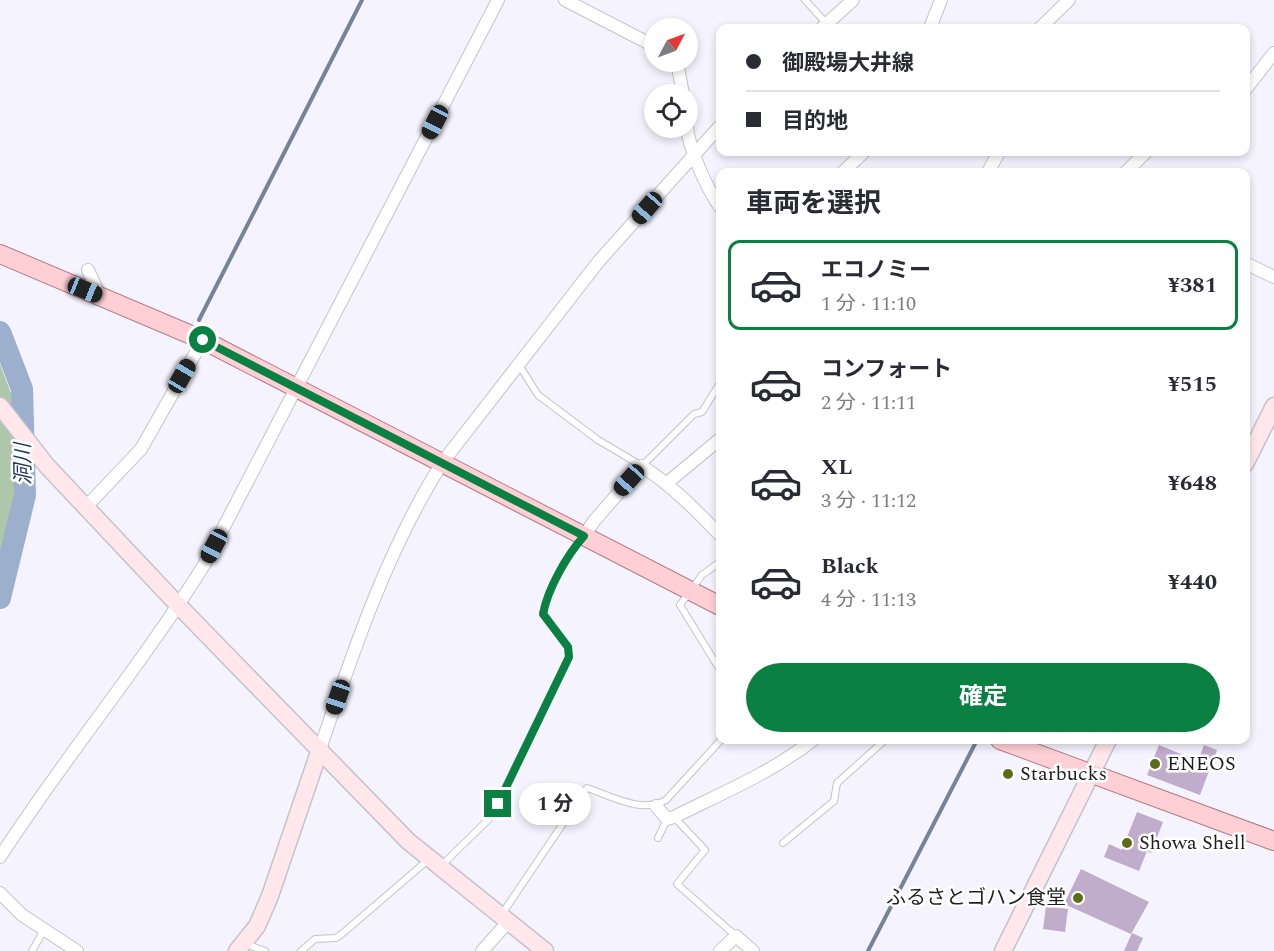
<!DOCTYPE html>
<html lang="ja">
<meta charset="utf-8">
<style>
:root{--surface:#fff;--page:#f2f2f3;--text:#2b2b33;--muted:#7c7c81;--line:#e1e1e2;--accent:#0b8043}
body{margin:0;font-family:Spectral,"Noto Sans JP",serif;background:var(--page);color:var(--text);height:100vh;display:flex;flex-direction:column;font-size:22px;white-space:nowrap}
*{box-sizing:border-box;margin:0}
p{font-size:20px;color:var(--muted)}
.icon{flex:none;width:33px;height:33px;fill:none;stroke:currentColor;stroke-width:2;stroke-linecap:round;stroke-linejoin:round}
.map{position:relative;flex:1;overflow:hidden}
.panel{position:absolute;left:716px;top:168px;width:534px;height:576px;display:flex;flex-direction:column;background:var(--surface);border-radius:12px;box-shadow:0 3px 9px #0003}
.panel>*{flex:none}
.top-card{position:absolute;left:716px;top:24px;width:534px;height:132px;border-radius:12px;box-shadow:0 3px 9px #0003;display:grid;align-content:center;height:132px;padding:0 30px;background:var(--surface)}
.needle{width:39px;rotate:49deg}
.tools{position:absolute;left:644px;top:18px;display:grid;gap:12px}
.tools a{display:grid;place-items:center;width:54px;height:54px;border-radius:50%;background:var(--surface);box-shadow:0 3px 9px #0003;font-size:30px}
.end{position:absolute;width:27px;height:27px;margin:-14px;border:8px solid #0b8043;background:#fff;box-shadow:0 0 0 3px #fff}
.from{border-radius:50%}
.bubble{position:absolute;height:42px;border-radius:21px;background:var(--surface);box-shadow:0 3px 9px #0003;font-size:20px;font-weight:700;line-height:42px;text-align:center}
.car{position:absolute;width:18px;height:36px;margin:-18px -9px;border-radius:8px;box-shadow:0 0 4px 2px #0007;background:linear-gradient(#222 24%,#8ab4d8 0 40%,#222 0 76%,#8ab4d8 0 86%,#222 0)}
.top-card b{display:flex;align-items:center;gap:21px;height:57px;font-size:22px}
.top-card b+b{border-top:2px solid var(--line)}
.top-card i{width:15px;height:15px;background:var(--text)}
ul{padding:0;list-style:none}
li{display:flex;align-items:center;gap:18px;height:90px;margin:0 12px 9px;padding:0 18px;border:3px solid transparent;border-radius:12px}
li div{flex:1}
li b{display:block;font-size:22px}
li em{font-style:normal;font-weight:700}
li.on{border-color:var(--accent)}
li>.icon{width:54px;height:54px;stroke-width:1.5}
h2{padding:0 30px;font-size:27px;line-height:72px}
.action{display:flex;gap:12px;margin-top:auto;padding:12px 30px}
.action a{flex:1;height:69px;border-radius:36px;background:var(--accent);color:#fff;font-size:24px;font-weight:700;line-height:69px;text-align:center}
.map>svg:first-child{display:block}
.forest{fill:#aec7aa}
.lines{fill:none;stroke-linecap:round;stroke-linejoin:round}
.stream{stroke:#76849a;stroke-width:4}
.river{stroke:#9cb0ce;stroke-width:22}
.building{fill:#c0adcc}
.lane-casing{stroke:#c3c3cc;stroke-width:8}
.street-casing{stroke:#c3c3cc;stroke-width:14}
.secondary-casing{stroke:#c3c3cc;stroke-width:19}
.primary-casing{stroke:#b07c85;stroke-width:20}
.lane{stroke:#fff;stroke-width:6}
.street{stroke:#fff;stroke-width:12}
.secondary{stroke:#ffe7eb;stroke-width:16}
.primary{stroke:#ffcfd6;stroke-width:18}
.route{stroke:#0b8043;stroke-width:8}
.poi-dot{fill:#5c6c17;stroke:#fff;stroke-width:2}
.labels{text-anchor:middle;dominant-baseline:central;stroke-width:5;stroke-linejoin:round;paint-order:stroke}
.poi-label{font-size:20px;fill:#1e1e21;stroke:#fff;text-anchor:start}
.water-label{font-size:21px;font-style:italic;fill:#1c375f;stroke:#fff}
</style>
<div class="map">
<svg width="1274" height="951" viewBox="0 0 1274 951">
<rect width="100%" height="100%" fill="#f5f4fe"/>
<path class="forest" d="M0 364 15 404 17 500 0 567Z"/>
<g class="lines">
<path class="stream" d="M199 320 362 0
M868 951 977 740"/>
<path class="river" d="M0 332 22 389 25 495 0 598"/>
</g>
<path class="building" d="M1159 745 1198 761 1204 745 1217 750 1200 795 1147 775Z
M1137 812 1163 822 1151 853 1147 851 1139 871 1104 857 1109 844 1122 850Z
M1081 869 1149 902 1131 934 1064 904Z
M1046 906 1068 909 1065 932 1043 929Z
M1132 933 1143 938 1137 951H1124Z"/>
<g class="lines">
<g class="lane-casing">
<path id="lane" d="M805 0 827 24
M519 365 538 395 598 440 642 466 694 414 702 412 720 383
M720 562 702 575 680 605 720 670
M674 817 705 850 677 884 736 936
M658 838 667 819
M783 843 834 801 837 783 885 740
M441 866 491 817 569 657 568 647 543 613C548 589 566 557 582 538
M502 914 587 788C612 796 641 814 666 800L721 740
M246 944 265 951
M32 951 44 930
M301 951 315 939 336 938 343 933 428 860"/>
</g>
<g class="street-casing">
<path id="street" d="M565 0 654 46
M822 28 853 0
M930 28 941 0
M1040 28 1069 0
M677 62 683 94
M1245 90 1274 53
M687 128C690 151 706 187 720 207
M843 172 864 152
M988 172 999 152
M1126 172 1146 152
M1245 263 1274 277
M88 270 100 296
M667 483 720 439
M86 507 141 449 203 340
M584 536 594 521 642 466C672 486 695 509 720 535
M320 749C353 652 387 550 442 463L599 261 720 126
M656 806 667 819 674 817C722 793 771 773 813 740
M0 857C64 758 141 666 204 565L498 0
M0 893 22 915 77 951
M482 951 509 921
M720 951 736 936 753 951"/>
</g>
<g class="secondary-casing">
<path id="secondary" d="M0 406 47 466 179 606 408 841 545 951
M1245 464 1274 406
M237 951 257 926 270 896 320 749
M1003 951 1108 740"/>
</g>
<g class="primary-casing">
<path id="primary" d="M0 254 203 340 720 606
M1000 740 1274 841"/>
</g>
<use href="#lane" class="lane"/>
<use href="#street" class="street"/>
<use href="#secondary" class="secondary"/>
<use href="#primary" class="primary"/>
</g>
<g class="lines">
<path class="route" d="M203 340 584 536C567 555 548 588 543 614L568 647 569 657 498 804"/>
</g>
<g class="poi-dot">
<circle cx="1155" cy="764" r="6"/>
<circle cx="1008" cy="774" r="6"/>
<circle cx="1127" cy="843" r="6"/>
<circle cx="1078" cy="898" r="6"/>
</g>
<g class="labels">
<g class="poi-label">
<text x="1167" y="764">ENEOS</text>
<text x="1020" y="774">Starbucks</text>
<text x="1139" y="843">Showa Shell</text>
<text x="1066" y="898" text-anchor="end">ふるさとゴハン食堂</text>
</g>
<g class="water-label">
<text transform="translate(24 464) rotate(-91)">洞川</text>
</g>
</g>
</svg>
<div class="tools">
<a><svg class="needle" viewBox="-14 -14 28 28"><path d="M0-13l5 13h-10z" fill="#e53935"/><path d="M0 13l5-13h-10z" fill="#7c7c81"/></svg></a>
<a><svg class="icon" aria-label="locate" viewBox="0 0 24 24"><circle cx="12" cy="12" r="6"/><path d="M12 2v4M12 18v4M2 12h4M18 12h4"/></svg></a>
</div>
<i class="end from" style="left:203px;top:340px"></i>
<i class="end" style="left:498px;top:804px"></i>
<div class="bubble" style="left:519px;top:783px;width:72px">1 分</div>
<i class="car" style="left:435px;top:122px;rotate:207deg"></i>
<i class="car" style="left:647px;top:208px;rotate:221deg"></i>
<i class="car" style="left:85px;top:290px;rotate:112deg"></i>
<i class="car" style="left:182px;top:376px;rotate:30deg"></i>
<i class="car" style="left:629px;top:480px;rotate:222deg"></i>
<i class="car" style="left:214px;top:546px;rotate:208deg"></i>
<i class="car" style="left:338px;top:697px;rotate:199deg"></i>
<div class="top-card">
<b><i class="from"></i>御殿場大井線</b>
<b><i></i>目的地</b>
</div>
<section class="panel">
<h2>車両を選択</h2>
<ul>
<li class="on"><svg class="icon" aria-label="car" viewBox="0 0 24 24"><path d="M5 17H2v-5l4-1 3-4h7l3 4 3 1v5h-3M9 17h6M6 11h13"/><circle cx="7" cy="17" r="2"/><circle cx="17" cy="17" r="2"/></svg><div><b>エコノミー</b><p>1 分 · 11:10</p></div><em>¥381</em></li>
<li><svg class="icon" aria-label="car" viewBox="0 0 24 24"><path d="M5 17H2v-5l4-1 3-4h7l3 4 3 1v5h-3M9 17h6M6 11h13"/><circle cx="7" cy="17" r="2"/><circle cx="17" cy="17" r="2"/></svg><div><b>コンフォート</b><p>2 分 · 11:11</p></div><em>¥515</em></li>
<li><svg class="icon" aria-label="car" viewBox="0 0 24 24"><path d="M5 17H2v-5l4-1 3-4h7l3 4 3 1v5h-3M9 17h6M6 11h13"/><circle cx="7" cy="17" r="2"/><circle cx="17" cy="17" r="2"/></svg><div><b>XL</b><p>3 分 · 11:12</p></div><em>¥648</em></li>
<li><svg class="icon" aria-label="car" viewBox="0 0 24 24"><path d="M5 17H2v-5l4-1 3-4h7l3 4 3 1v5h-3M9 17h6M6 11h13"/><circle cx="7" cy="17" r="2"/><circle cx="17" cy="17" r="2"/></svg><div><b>Black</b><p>4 分 · 11:13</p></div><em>¥440</em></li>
</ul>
<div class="action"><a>確定</a></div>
</section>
</div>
